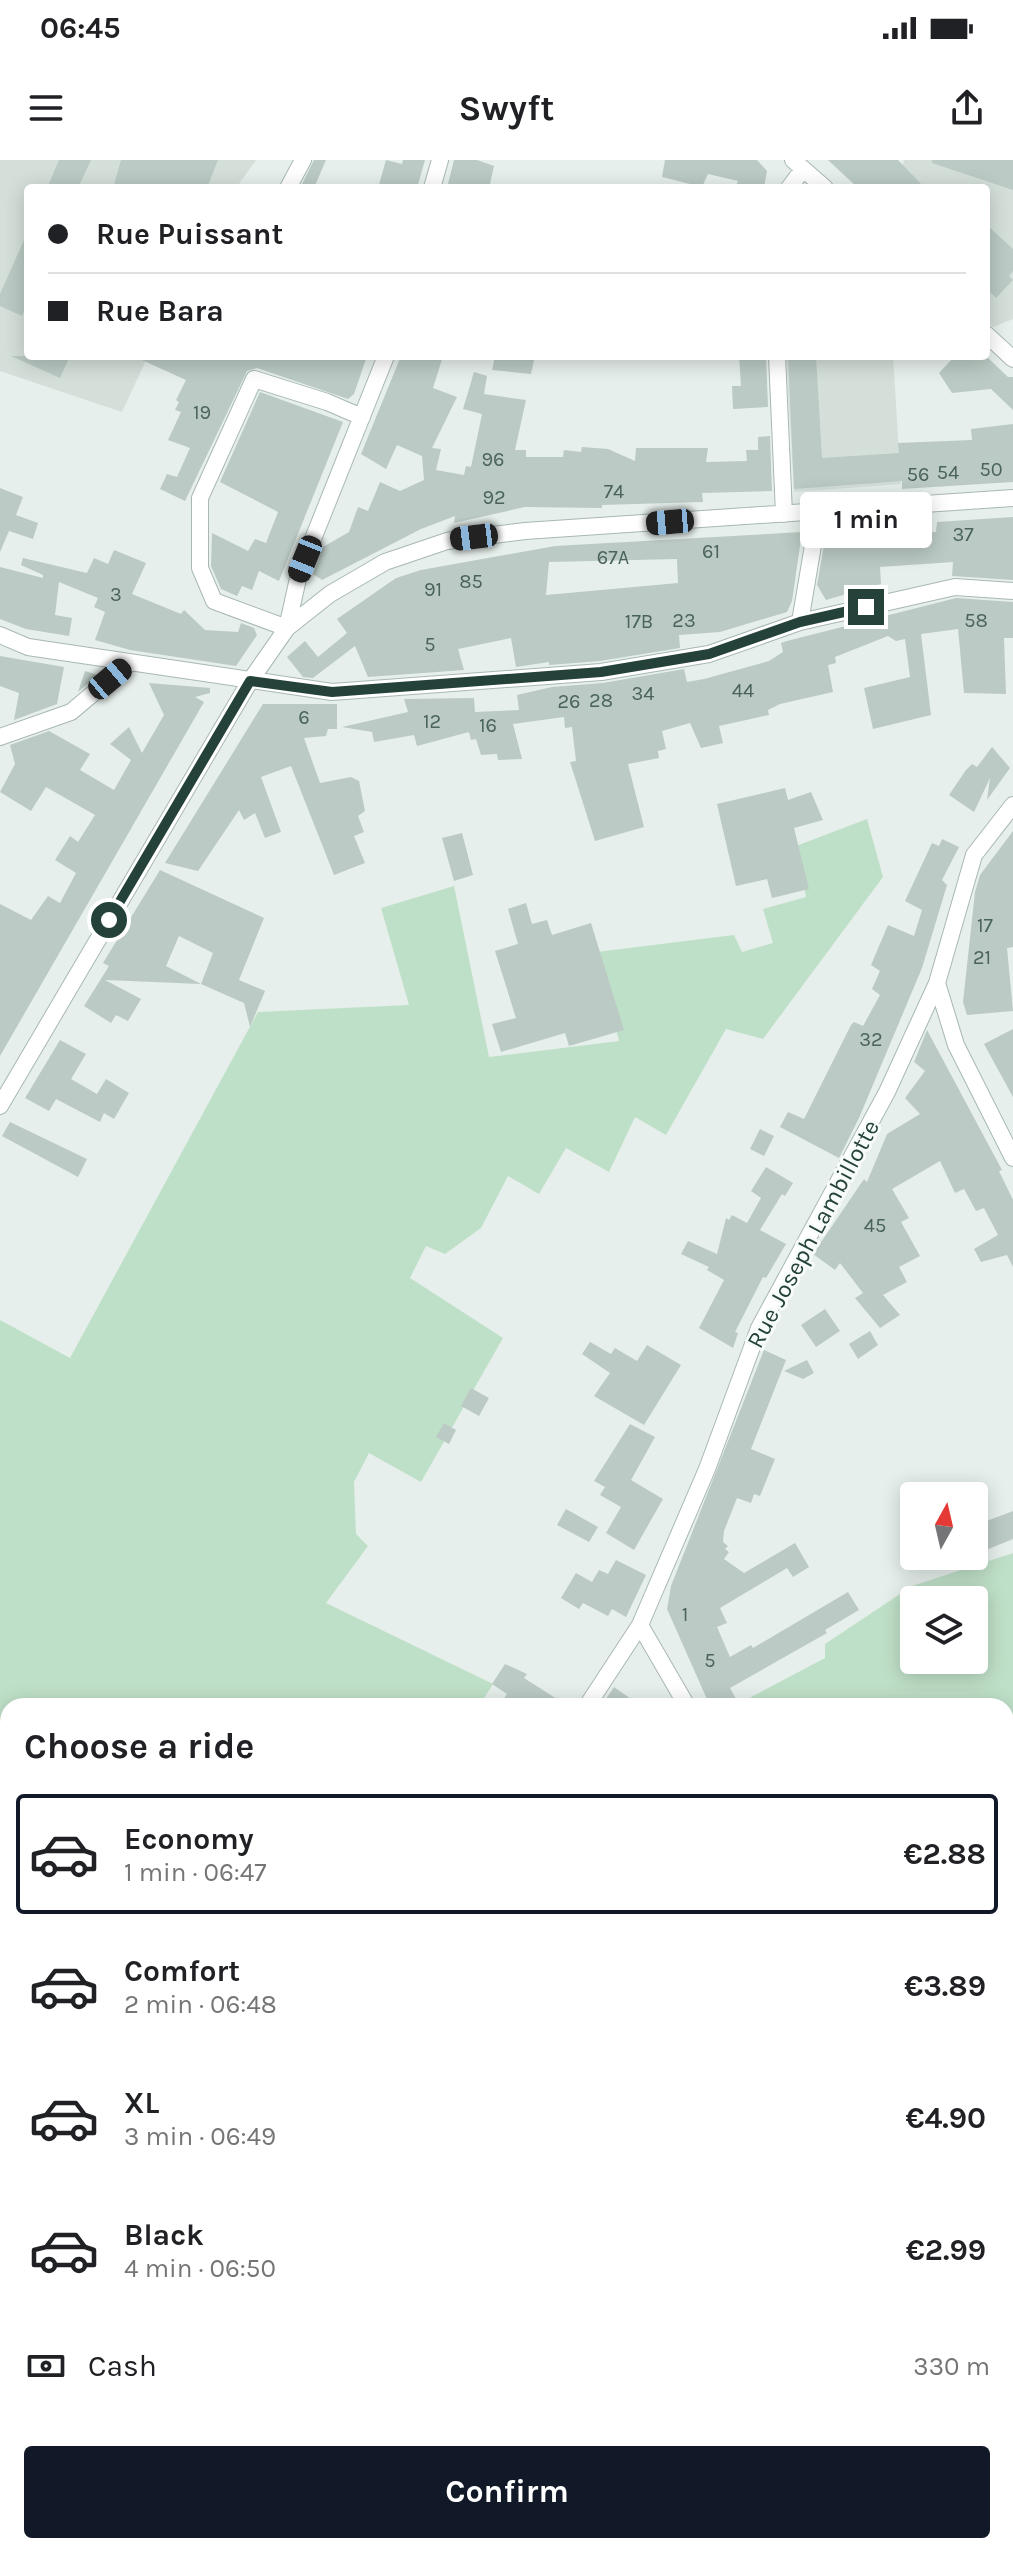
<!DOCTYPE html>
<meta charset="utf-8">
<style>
:root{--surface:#fff;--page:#f6f6f6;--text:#202124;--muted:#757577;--line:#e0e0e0;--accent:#111827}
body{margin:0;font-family:Karla,sans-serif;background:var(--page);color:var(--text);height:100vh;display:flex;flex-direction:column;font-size:30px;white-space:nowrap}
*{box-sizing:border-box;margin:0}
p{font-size:26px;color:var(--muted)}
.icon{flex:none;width:44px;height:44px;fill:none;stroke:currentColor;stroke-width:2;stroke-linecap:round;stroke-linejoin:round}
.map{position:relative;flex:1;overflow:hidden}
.details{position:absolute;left:0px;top:1538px;width:1014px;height:856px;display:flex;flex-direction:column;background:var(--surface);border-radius:24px 24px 0 0;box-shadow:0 4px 20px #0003}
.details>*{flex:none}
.banner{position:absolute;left:24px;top:24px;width:966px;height:176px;border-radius:8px;box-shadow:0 4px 20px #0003;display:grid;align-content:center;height:176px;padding:0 24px;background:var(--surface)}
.needle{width:52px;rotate:8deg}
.buttons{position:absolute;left:900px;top:1322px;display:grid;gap:16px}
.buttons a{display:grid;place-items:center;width:88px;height:88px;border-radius:8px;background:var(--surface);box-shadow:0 4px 20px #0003;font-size:40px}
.end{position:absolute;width:36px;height:36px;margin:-18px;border:10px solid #24423a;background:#fff;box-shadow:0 0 0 4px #fff}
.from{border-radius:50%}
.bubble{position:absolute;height:56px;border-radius:8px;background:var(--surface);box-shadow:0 4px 20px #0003;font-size:26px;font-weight:700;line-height:56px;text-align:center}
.car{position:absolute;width:24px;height:48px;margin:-24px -12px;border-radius:10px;box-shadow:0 0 6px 2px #0007;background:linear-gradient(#222 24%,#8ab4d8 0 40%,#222 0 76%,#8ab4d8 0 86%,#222 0)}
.banner b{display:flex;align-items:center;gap:28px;height:76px;font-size:30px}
.banner b+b{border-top:2px solid var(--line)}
.banner i{width:20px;height:20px;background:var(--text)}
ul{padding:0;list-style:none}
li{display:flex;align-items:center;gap:24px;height:120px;margin:0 16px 12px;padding:0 8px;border:4px solid transparent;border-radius:8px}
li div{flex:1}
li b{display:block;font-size:30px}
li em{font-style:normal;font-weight:700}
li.on{border-color:var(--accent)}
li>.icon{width:72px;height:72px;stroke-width:1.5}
h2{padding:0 24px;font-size:36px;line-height:96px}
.pay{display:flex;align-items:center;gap:20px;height:88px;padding:0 24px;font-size:30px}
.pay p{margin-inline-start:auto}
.action{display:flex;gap:16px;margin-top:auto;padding:16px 24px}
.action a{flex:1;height:92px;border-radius:8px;background:var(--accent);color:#fff;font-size:32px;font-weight:700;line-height:92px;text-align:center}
.status{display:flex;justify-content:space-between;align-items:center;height:56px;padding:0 40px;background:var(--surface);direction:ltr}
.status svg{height:22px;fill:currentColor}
header{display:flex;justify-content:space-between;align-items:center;height:104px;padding:0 24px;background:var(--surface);font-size:36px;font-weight:700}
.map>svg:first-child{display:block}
.built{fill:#d4dfda}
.green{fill:#bfe0c8;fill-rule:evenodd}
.building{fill:#bbcac4;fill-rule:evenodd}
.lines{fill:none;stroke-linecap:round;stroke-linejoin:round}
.minor-casing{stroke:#a8b8b2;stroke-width:18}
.path{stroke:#86b3a5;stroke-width:3;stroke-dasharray:4 6;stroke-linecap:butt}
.minor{stroke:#fff;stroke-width:16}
.route{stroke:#24423a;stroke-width:10}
.labels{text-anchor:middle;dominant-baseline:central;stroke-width:6;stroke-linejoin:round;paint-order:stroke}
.number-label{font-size:20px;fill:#4a645c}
.street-label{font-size:24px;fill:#24423a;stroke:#f7fbf9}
</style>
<div class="status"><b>06:45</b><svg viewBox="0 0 49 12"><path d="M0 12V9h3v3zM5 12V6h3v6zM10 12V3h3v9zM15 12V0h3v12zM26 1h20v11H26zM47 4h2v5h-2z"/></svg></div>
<header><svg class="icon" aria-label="menu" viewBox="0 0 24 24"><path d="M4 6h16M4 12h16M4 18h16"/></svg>Swyft<svg class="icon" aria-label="share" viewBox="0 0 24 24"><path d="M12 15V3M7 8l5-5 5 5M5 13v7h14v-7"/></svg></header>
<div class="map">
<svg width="1013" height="2394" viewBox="0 0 1013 2394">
<rect width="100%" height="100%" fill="#e6efeb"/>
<path class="built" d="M0 0H256L236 28H28V196H148L122 252 0 211Z
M904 0H1013V159L993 167 986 161V28H923L901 13Z
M786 196H893L901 324 794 332Z
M1006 2277 1013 2278V2394H784L785 2386H1006Z"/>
<path class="green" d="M867 659 883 717 763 879 726 869 666 975 635 957 609 1012 566 988 539 1034 508 1016 481 1068 445 1094 426 1086 410 1118 503 1178 421 1322 369 1293 354 1322 356 1374 368 1386 326 1443 493 1524 479 1546H8V1894L0 2019V1160L70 1198 258 852 409 845 381 748 454 726 489 897 619 881 597 792 734 775 742 792 773 783 763 749 806 737 796 686Z
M1013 1393V1757L1006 1764V1546H734L825 1498V1484L912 1426ZM914 1440H974V1500H914Z
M7 2082 8 2386H182V2394H0V2087Z
M1006 2198 1013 2199V2251H1006Z
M468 2386H626L619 2394H474Z"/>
<path class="building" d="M59 0H91L78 28H47Z
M121 0H218L207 28H113Z
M314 0H326L314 28H300Z
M386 0 402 4 403 0H425L417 28H378Z
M454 0H477L494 6 489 28H447Z
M665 0H757L767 11 764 28H735L738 21 708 14 702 27 662 17Z
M828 0H898L925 28H858Z
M932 0H1013V30L932 3Z
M986 64 1013 89V111L1009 116 1013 120 996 138 986 128Z
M28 71V142L22 156 0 146V134Z
M11 196H70L60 218Z
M133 196H367L354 234 348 239 257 208 247 211 185 341 160 329 167 314 177 317 190 288 168 280 181 252 175 250 179 242 176 240 186 220Z
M401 196H443L433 228 457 237 432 288 441 289 436 310 464 315 466 306 471 307 482 254 463 249 474 212 487 216 484 234 526 240 515 290H526V297H563L564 290 581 292 582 287 608 289 635 301 636 288H708L706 302 747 301 746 290H758V277L770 276 772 331 702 333 703 342 602 345V348L525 347 454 363 455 356 421 369 322 420 313 414 323 387 349 372 358 347 368 351 380 322 400 331 424 320 422 296 397 285 386 309 361 294Z
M495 196H535L531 214 492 210Z
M739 196H766L768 247 733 249 732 226H741Z
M788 196H816L822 298 899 293 898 283 972 280 971 269 1013 264V322L902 329V321L794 329Z
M955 196H986L1008 217H1013V250L991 229 952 233 939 213Z
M260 232 343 262 279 421 259 411 252 430 242 426 237 436 221 429 211 406 212 373 248 391 255 379 266 383 278 352 220 322Z
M0 328 23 337 16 355 38 363 33 379 9 371 0 392Z
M1013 357V420L952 416 953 402 880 407 881 424 826 440 817 425 826 374 832 368 907 364V373L936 372 937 362Z
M802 372 792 441 787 452 720 472 679 475 680 488 600 501 549 505V502L516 507 511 478 458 489 464 510 368 517 355 486 313 518 303 517 287 497 305 481 318 497 347 473 337 459 396 418 421 410 555 386ZM677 399 678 423 546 435 549 402Z
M114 390 146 403 132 434 181 454 184 450 205 470 238 472 241 463 254 468 257 475 236 506 130 490 95 480 105 452 94 447 98 438 59 422 55 455 72 458 69 476 26 469 0 459V407L43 418V415L21 405 23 398 87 413 94 398 108 404Z
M956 438 1013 442V478H1004L1006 534 964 533 958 469 921 474 931 555 873 569 864 528 910 517 905 479 896 481 888 476 835 497 836 503 828 505 833 532 780 544 768 550 769 555 719 566 723 583 701 588 690 563 662 571 666 589 658 591 659 598 628 604 644 667 595 681 570 602 576 601 572 567 565 568 564 557 513 564 522 599 498 600 497 594 481 595 476 579 471 580 469 572 417 586 414 575 374 582 372 572 342 567 408 552 404 539 474 538 475 552 519 550 517 535 552 527 603 523 684 509 687 522 704 519 769 501 783 492 781 483 787 481Z
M0 496 64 507 57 544 14 560 19 533 0 526Z
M85 511 98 515 78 532Z
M149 523 210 528V533L195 537 204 542 0 896V744L31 760 48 736 60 743 76 713 55 700 70 676 78 682 95 655 46 627 31 651 0 632 15 604 10 585 49 571 90 594 80 610 114 630 131 600 110 584 129 567 142 593 164 555Z
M263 544H337V569H328L326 576 304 578 320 623 351 617 359 621 365 651 358 656 364 672 354 676 365 703 334 715 291 606 261 617 281 672 265 678 255 653 244 660 239 650 198 711 165 703Z
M992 587 1010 608 987 640 990 618 974 652 949 635 966 610 972 604 977 607Z
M785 628 788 640 811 632 823 660 794 668 809 729 772 738 767 719 736 726 717 644Z
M1013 671V787L1007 788 1013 851 967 855 963 842 975 732 980 715Z
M462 673 473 715 454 721 442 678Z
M942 679 959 687 942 720 947 725 922 808 859 958 839 998 780 967 788 952 804 959 851 865 854 862 863 866 880 835 872 829 880 811 871 805 888 765 914 776 922 750 905 741 932 683 939 686Z
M160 710 264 758 239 820 265 831 250 867 244 843 201 824 105 820 141 839 128 861 116 855 111 863 84 846 109 806 103 803ZM179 776 213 793 201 824 166 806Z
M526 743 532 764 547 760 552 775 591 763 624 870 569 886 565 873 501 892 492 864 516 858 495 791 518 784 508 749Z
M1013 869V937L984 884Z
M927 870 1002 1010 999 1011 1013 1040V1107L1007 1095 981 1102 974 1089 998 1075 984 1048 976 1051 964 1029 955 1033 940 1001 892 1029 909 1058 901 1062 920 1096 899 1107 907 1122 883 1135 900 1155 880 1168 855 1138 863 1133 840 1103 835 1110 813 1094 864 1019 867 1022 887 974 920 954 905 938 925 911 914 902Z
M60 880 86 894 71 919 97 934 106 919 129 933 114 959 104 953 100 962 56 939 49 951 25 938Z
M10 962 87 999 78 1017 2 976Z
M760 969 774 976 764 996 750 989Z
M766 1007 793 1023 785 1036 782 1034 760 1070 786 1084 766 1118 763 1117 735 1172 738 1173 733 1188 699 1168 724 1120 707 1110 709 1107 681 1094 688 1081 717 1094 726 1058 729 1060 732 1055 747 1063 761 1038 751 1031Z
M825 1149 840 1171 816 1187 801 1165Z
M870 1171 878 1185 858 1199 849 1184Z
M590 1182 611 1194 615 1188 637 1201 647 1185 681 1205 644 1265 594 1236 610 1213 582 1194Z
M764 1190 786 1200 751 1289 775 1299 760 1336 754 1334 751 1343 737 1338 724 1371 723 1382 728 1386 725 1389 729 1392 724 1399 744 1413 795 1383 809 1407 793 1417 787 1408 720 1448 727 1463 717 1467 730 1497 751 1485 753 1488 848 1432 859 1450 825 1470 827 1473 730 1528 740 1546H710L667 1449 671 1426Z
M807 1200 814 1213 803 1219 784 1211Z
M471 1228 489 1238 479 1256 461 1246Z
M444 1263 456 1270 449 1284 436 1277Z
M630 1264 655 1277 631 1320 663 1339 634 1390 606 1373 621 1347 600 1335 605 1327 594 1321Z
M566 1349 598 1367 589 1382 557 1365Z
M1013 1351V1379L986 1390 976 1365Z
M616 1400 646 1415 626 1457 612 1449 608 1456 583 1443 579 1449 561 1438 576 1413 592 1422 599 1410 608 1414Z
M505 1504 527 1514 524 1518 568 1546H499L507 1534 492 1524Z
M614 1527 641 1546H601Z"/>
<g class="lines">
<g class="minor-casing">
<path id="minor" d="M793 0 825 28
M288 28 303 0
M432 28 440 0
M789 28 803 9
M986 174 1013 199
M777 196 784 354
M800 462 819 350
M287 468 214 441 200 408V338L254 219 327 242 362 257
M287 468 299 414 386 196
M0 475 28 487 332 532 601 512 709 494 800 462 955 427 1013 431
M0 577 71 552 129 503
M937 823 956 885 1013 998
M0 946 250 521 287 468 330 434 385 402 447 381 525 371 1013 338
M640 1465 687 1546
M587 1546 640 1465 707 1309 759 1168 887 932 937 823 974 695 1013 645
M1006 1896 1013 1892
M1006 1923 1013 1908
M0 2019 8 2016
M182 2386V2394
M275 2394V2386
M297 2394 308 2386
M774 2394 775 2386"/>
</g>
<path class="path" d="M631 2394 636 2386"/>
<use href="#minor" class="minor"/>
</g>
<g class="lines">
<path class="route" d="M109 760 250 521 332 532 601 512 709 494 800 462 866 447"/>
</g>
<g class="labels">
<g class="number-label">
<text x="202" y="252">19</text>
<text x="493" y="299">96</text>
<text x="991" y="309">50</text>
<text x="948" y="312">54</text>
<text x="918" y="314">56</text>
<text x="614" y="331">74</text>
<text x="494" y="337">92</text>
<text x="963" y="374">37</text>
<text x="711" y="391">61</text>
<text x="613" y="397">67A</text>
<text x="471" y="421">85</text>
<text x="433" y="429">91</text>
<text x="116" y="434">3</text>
<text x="684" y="460">23</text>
<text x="976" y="460">58</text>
<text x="639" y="461">17B</text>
<text x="430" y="484">5</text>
<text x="743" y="530">44</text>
<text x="643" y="533">34</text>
<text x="601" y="540">28</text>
<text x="569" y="541">26</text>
<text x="304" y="557">6</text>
<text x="432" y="561">12</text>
<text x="488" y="565">16</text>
<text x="985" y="765">17</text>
<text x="982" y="797">21</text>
<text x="871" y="879">32</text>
<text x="875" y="1065">45</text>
<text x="685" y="1454">1</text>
<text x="710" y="1500">5</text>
</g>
<g class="street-label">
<text transform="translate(813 1074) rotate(-62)">Rue Joseph Lambillotte</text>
</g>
</g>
</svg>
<div class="buttons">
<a><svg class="needle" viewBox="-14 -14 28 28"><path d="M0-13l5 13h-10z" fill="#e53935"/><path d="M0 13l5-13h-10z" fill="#757577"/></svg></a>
<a><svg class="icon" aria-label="layers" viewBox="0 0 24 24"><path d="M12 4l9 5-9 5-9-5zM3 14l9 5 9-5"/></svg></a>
</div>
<i class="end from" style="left:109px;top:760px"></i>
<i class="end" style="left:866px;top:447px"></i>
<div class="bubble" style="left:800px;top:332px;width:132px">1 min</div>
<i class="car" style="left:670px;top:362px;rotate:265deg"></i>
<i class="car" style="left:474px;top:377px;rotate:263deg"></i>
<i class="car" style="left:305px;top:399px;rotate:202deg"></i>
<i class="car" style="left:110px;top:519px;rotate:50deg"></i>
<div class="banner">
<b><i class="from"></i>Rue Puissant</b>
<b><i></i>Rue Bara</b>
</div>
<section class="details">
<h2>Choose a ride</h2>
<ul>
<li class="on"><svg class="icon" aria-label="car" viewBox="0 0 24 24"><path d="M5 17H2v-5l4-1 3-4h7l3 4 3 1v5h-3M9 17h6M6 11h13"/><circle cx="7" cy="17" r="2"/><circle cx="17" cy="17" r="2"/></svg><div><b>Economy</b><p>1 min · 06:47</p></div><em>€2.88</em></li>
<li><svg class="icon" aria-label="car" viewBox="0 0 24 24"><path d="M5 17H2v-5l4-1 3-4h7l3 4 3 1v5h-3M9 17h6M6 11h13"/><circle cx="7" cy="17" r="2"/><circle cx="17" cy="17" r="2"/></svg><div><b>Comfort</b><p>2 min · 06:48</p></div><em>€3.89</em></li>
<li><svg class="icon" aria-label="car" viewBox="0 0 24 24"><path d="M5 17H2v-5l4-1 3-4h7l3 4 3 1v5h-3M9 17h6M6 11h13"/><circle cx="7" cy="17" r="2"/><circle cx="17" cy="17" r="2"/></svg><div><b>XL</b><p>3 min · 06:49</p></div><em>€4.90</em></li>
<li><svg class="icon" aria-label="car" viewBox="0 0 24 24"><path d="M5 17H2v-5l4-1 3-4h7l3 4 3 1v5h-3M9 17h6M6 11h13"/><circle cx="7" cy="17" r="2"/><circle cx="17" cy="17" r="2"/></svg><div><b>Black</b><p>4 min · 06:50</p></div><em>€2.99</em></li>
</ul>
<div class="pay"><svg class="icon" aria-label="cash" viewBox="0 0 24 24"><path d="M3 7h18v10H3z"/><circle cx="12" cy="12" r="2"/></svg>Cash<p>330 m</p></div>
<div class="action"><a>Confirm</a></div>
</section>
</div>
